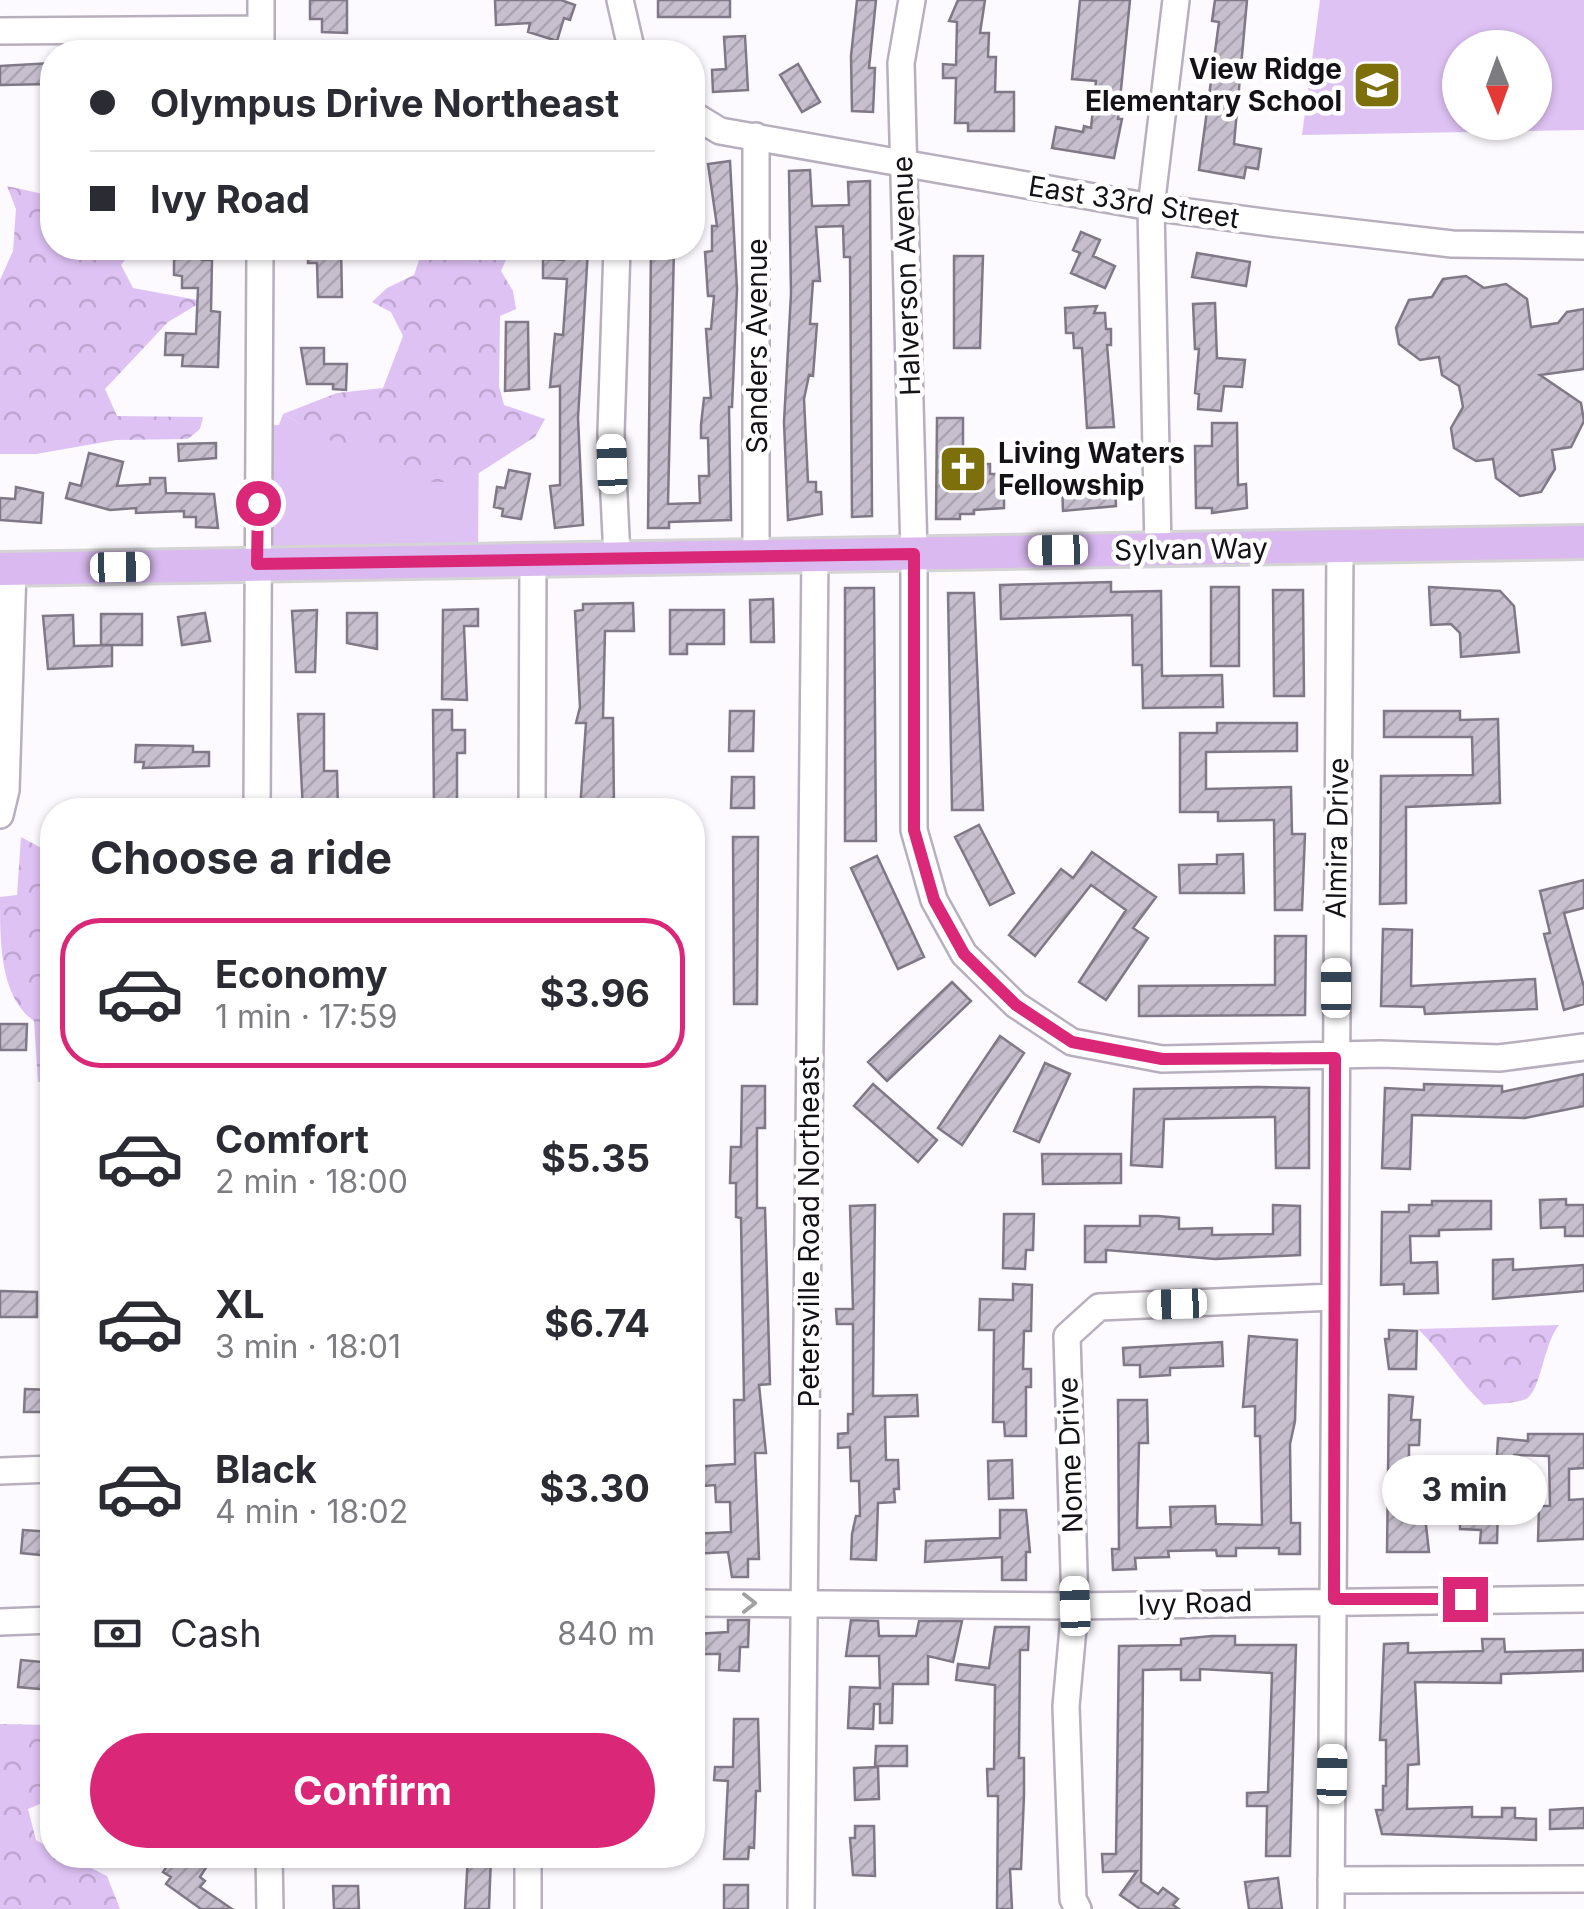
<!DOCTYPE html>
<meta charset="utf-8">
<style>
:root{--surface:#fff;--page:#f2f2f3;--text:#2b2b33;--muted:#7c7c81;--line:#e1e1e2;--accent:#db2777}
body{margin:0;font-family:Inter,sans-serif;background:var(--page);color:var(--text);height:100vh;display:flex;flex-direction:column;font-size:38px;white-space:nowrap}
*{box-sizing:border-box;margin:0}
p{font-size:32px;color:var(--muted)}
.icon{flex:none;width:55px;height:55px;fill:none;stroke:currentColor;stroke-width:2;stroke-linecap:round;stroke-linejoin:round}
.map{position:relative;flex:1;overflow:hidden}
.side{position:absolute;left:40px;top:798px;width:665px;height:1070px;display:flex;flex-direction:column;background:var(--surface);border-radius:40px;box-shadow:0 2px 8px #0004}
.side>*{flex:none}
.hud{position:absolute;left:40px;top:40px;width:665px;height:220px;border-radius:40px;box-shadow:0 2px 8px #0004;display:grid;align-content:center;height:220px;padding:0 50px;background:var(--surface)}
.needle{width:65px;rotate:179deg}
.buttons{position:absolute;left:1442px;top:30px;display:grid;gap:20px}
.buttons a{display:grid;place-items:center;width:110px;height:110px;border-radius:50%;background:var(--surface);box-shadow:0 2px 8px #0004;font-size:50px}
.end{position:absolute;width:45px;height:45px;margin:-22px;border:12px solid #db2777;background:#fff;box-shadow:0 0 0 5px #fff}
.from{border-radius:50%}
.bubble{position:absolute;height:70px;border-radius:35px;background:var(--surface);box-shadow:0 2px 8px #0004;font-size:32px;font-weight:700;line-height:70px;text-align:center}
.car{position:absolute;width:30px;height:60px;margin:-30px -15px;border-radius:12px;box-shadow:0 0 8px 2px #0007;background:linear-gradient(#fff 24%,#345 0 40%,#fff 0 76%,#345 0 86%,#fff 0)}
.hud b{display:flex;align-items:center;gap:35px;height:95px;font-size:38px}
.hud b+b{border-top:2px solid var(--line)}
.hud i{width:25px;height:25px;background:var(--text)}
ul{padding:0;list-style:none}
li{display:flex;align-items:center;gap:30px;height:150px;margin:0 20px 15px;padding:0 30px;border:5px solid transparent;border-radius:40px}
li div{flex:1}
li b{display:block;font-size:38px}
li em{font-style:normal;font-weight:700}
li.active{border-color:var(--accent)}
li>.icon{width:90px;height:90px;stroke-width:1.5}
h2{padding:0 50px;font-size:45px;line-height:120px}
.pay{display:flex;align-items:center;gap:25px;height:110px;padding:0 50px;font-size:38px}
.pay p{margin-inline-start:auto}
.cta{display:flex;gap:20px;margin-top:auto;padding:20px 50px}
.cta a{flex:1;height:115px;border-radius:60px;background:var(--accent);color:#fff;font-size:40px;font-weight:700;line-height:115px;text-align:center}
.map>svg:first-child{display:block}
.green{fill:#dec2f4;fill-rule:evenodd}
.forest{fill:url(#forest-crowns)}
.building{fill:url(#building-hatch);stroke:#807886;stroke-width:2.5}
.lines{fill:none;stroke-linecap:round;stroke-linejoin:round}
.minor-casing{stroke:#b7afbd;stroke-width:30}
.major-casing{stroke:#d5d4d5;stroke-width:38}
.minor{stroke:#fff;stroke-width:25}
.major{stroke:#d9b9ef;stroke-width:32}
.oneway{stroke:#a1a0a2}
.route{stroke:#db2777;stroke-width:12}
.labels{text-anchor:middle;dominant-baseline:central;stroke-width:9;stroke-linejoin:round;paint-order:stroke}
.poi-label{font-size:28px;font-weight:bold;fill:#151217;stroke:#fff;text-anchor:end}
.street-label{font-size:28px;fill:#151217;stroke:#fff}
</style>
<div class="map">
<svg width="1584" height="1909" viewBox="0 0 1584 1909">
<defs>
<pattern id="forest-crowns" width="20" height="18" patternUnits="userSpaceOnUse" patternTransform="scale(2.5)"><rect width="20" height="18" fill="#dec2f4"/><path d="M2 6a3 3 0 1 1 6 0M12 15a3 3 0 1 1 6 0" fill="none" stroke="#bea6d0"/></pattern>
<pattern id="building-hatch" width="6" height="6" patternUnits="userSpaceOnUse" patternTransform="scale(2.5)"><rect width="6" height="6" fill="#c7bfce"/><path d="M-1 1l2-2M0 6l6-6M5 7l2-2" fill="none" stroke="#aaa3b0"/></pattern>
</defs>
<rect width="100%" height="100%" fill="#fcf9ff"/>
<path class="green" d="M1320 0H1584V130L1302 135ZM1460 48H1535V122H1460Z
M283 414 303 425 479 422 478 560 257 549 259 426 279 425Z"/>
<path class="forest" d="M7 186 52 196V248H135L121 265 133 288 203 301 168 322 105 389 117 416 203 417 200 429 188 439 116 440 36 454H0V280L13 251 16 209Z
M423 248H511L501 271 513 291 516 309 500 316 499 386 504 405 545 419 535 437 465 482H436L415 481 379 456 337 444 283 414 337 393 383 388 403 336 391 312 372 302 387 288 414 275Z
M21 837 43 849 42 875 52 908V1082H38L34 1021C0 997 0 943 0 897L17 895Z
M1559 1325C1543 1345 1541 1391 1526 1399 1515 1404 1496 1403 1484 1405 1459 1382 1443 1353 1418 1329Z
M0 1724 52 1725V1799L28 1809 36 1840 52 1849V1855H65L107 1876 120 1909H0Z"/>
<path class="building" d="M310 0H347V33L322 32V19H310Z
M495 0H561L575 5 570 20 564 18 557 41 528 32 530 23 496 25Z
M658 0H730V17H658Z
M857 0H876L869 68H875L873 112 852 111 851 56Z
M958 0H985L980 33H989L988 57H996L995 92H1014V131H968V123H955L956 78H943V64L956 65 957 22 949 21Z
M1080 0H1130L1118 119H1122L1114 158 1052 148 1056 127 1083 132 1084 126 1091 128 1096 81 1072 79Z
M1215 0H1247L1234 144 1261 149 1258 169 1246 167 1244 178 1199 170 1219 22 1212 21Z
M745 36 748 90 713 92 712 70 726 69 724 37Z
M52 63V84L0 85V66Z
M798 64 820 102 802 112 780 75Z
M730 161 737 289 732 407H729L731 520 669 522V528H648L651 248H674L668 504 700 503 699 476H709L708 438H701V425L704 398H711L706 329H711L714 296H708L705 252 712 251V226H717L708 164Z
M810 170 812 206 849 205 848 182 870 181 872 516 852 517 850 257H844L843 226 816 227 820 281H813L810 324H817L813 376 809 375 804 399 808 482H816V492H821L822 514 788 520 784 422 791 294 789 171Z
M1081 232 1100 240 1093 256 1115 266 1105 288 1071 273 1080 253 1073 250Z
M182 248H203L202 260H212L211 311 220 312 218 367 182 366 183 355H165L166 333 196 334 198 288H182V276L174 275V259H182Z
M308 248H341L342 297H318L317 263H308Z
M564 248 588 249 578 418 583 525 555 528 550 486 560 485V386L550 387 555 334 563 335 567 279 543 278V259L564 260Z
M1197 253 1250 262 1246 286 1192 277Z
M954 256H983L980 348H954Z
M1466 276 1484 288 1506 284 1527 299 1531 327 1558 323 1567 312 1584 309V369L1540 375 1581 403 1584 421 1571 447 1552 450 1555 469 1541 492 1520 496 1496 478 1493 459 1476 461 1454 448 1451 428 1463 407 1459 386 1442 375 1439 357 1420 360 1399 344 1396 328 1409 300 1432 297 1443 279Z
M1215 303 1217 358 1245 360 1242 387 1224 386 1221 411 1198 409 1199 394 1195 393 1199 349H1195L1193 304Z
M1097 306 1094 313H1105L1106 329H1111V345H1107L1114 427 1087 428 1082 348H1074L1073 333H1066L1065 308Z
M506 322H528L529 389 505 391Z
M301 348H324V364H347L346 390 333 389V384H307Z
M937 418H963V464H990V474H1004V508L974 510V514H960V519H936Z
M1212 423H1237L1238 485 1246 484 1247 508 1212 513V508H1196L1195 446H1212Z
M216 443V458L179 461 178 444Z
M89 453 123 462 117 486 150 484V478H165L166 493 214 494 218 528 196 527V517H184V511L136 513V508L110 510 66 498 70 483 81 486Z
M509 470 530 474 521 519 502 516 503 509 494 507 497 487 505 488Z
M1115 480 1116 506 1063 511 1062 482Z
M16 487 43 493 41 523 0 520V498L15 499Z
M1111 582V592L1161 591 1162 676 1222 675 1223 707 1143 708 1142 665H1133L1132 615 1001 619 1000 585Z
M1211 587H1239V666H1211Z
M1429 587 1500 591 1514 606 1519 652 1461 657 1460 633 1451 624 1431 625Z
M845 588H874L876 841H845Z
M1273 590H1303L1304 696H1274Z
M948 593H974L983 810H952Z
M773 599 774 642H751L750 600Z
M633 603 634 631H605L603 718H613L614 807 580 810 586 723H576L580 707 575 611 583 610V604Z
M478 609V626H464L467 700 442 699 443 610Z
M317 610 315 672H296L292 611Z
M670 610H724V644H687V654H670Z
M205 613 210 641 182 645 178 617Z
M347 613H377V649L347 643Z
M101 614H142V645H101Z
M73 615 74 646 112 645V666L48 669 43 616Z
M433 710H452V730H465V753H457V810H434Z
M730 711H754L753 751H729Z
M1384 711H1460V720L1498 719 1500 803 1406 807V903L1380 904 1381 776 1473 775 1472 737H1384Z
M298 714H324V771H337L338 810H303Z
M1217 723H1297V751L1206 752V789L1291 787 1292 834H1305L1302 910H1275L1274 820 1218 821V812H1180V733H1217Z
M136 745 193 746V752H209V766L143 768 144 762H135Z
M732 777H754V808H731Z
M979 825 1014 893 990 905 955 837Z
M733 837H758L757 1004H734Z
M1092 852 1156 897 1133 928 1148 938 1106 1000 1079 982 1126 910 1091 885 1035 956 1009 935 1061 869 1073 878Z
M1243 854 1244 893H1180L1179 865 1217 864V855Z
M877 856 924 957 898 969 851 868Z
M1584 880V908L1564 913 1584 987V1004L1564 1010 1544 934 1550 933 1540 891Z
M1383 929 1412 930 1411 986 1535 979 1537 1009 1425 1014 1424 1007 1381 1006Z
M1275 936H1306L1305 1015 1139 1016V986L1275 985Z
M952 982 971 1001 887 1081 868 1062Z
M0 1024H27L26 1050H0Z
M1000 1036 1024 1053 962 1145 938 1128Z
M1045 1063 1070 1074 1039 1142 1014 1131Z
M1584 1074V1106L1525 1118 1412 1115 1410 1169 1382 1168 1385 1088 1424 1090V1084L1502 1086V1092Z
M873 1084 937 1140 918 1162 854 1106Z
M742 1086H765V1128H757V1208H765L770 1384 759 1385 766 1453H755L759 1559H748V1577H732L728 1552 692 1554V1534L731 1532 730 1502H716L715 1485 692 1487V1467L735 1464 734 1400H744L741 1218 736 1217V1183H730L731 1147H741Z
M1258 1087 1309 1088V1168H1276L1275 1117 1164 1119 1162 1167 1131 1165 1134 1089Z
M1042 1154H1121V1183L1043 1184Z
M1566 1199V1205H1584V1236H1565V1227L1541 1228 1540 1200Z
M1432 1201H1491V1229L1439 1230V1236H1410L1411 1263 1437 1262 1438 1293 1404 1294V1284L1381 1285 1382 1212H1409V1205H1432Z
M875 1205 873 1396 917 1395 918 1416 885 1417 886 1460H898L899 1489H894L895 1502 878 1503 876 1560 851 1559 852 1534 856 1516H860L859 1481H851L850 1447 838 1448V1434L848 1433V1414H853V1324H837L836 1309H853L850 1206Z
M1273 1205 1300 1206V1255L1215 1259 1106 1250V1262H1085V1226H1140V1216H1158L1179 1218V1229L1212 1228V1235L1273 1234Z
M1004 1214H1034L1033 1250H1026L1025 1269 1003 1268Z
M1513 1259V1270L1584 1265V1291L1493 1299V1260Z
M1013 1284 1032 1285 1031 1331H1024L1023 1369H1031V1387H1026V1436H1005L1004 1422H993L994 1330H979L980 1299 1013 1300Z
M0 1291 37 1292V1317H0Z
M1389 1330 1417 1331 1416 1369H1389L1385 1339H1389Z
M1249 1336 1297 1340 1295 1421 1290 1444 1291 1523H1300V1554H1279V1548H1236V1556H1217L1216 1550 1168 1551 1169 1557 1135 1558 1136 1569 1113 1570 1112 1549H1119L1118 1400H1147L1148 1443H1139L1137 1528 1171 1527 1170 1507 1215 1506 1216 1524 1262 1525 1260 1436H1255V1406L1243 1407Z
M1222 1342 1223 1366 1170 1368V1375L1140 1377V1365H1124L1123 1348Z
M25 1389 52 1390V1412H24Z
M1389 1395 1413 1397 1411 1420H1420L1419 1445H1409V1489H1422L1429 1552H1387Z
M1528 1434H1584V1468L1569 1469V1500L1584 1499V1539L1538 1541 1539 1506H1550L1549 1456 1514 1455 1513 1475 1496 1474 1498 1438 1528 1441Z
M1012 1460 1013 1498 989 1499 988 1461Z
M1478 1504 1498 1505 1497 1543H1480L1481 1530 1460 1529V1509H1478Z
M1000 1510H1026L1030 1552H1026V1580H1002V1557L925 1562 926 1541 1000 1538Z
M23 1530 52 1532V1556L21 1553Z
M728 1620H749L748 1647H740L739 1671 719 1670 720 1654H696V1634L728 1632Z
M851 1620 878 1621 879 1636H916L919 1621H962L953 1662 928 1656V1684H893L892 1723H880V1704H874L873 1729 848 1728 850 1687 880 1688 879 1656H846Z
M995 1627H1029L1028 1650H1020L1019 1758H1024V1795L1021 1869H1010L1012 1909H997L998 1796H988L987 1769H994L995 1685 956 1680 958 1664 989 1668Z
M1212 1636H1235V1645H1296L1290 1856H1266L1267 1806H1247V1793L1268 1792 1272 1673 1200 1669V1680H1181V1669L1143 1670 1141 1882 1158 1894 1163 1888 1178 1899 1173 1905 1179 1909H1140L1120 1895 1137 1871 1103 1872 1102 1854H1116L1119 1646 1181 1645V1639Z
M1482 1639H1504L1505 1652 1583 1650V1671L1501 1674V1683L1415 1682 1419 1764 1408 1765 1407 1809 1472 1807V1817H1502V1808H1515V1818L1536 1819V1840L1382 1834 1376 1810H1383V1786H1386V1740H1380L1384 1644 1408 1643V1653L1483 1651Z
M21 1660 52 1663 50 1690 18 1687Z
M734 1719H758L760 1791H756L754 1848 749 1847 748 1859H724L728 1781 714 1780 715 1767H733Z
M876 1746H907V1766H875Z
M878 1767 879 1799 855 1800 854 1768Z
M1584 1808V1828L1550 1829V1810Z
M855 1826H874L875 1876 853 1875 850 1838H855Z
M186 1855 207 1866 200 1877 205 1881 200 1887 232 1909H201L166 1884 171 1877 163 1872 171 1860 180 1863Z
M468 1855H491L489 1909H465Z
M1278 1878 1282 1909H1249L1245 1882Z
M724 1885H748V1909H724Z
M333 1886H358L359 1909H334Z"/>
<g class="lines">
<g class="minor-casing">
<path id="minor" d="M261 0V52
M620 0 632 52
M912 0 901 63 914 554V830L934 900 964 954 1016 1005 1072 1042 1162 1059 1381 1054 1499 1058 1584 1047
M0 31 261 29
M692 114 720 131 1151 207 1279 224 1452 244 1584 246
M1158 549 1151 207 1176 0
M756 556V136
M617 557 611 433 617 248
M257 810 260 248
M532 810 533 559
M0 815 6 790 13 569
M0 1471 52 1469
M692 1603 1075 1606 1584 1599
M0 1622 52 1620
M269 1855 270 1909
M528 1855V1909
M1331 1880 1584 1879
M801 1909 815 556
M1078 1909 1073 1899 1066 1706 1075 1606 1067 1336 1099 1307 1333 1297
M1331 1909 1340 547"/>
</g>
<g class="major-casing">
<path id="major" d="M0 569 1584 542"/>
</g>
<use href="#minor" class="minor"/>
<use href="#major" class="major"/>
</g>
<defs><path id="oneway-chevron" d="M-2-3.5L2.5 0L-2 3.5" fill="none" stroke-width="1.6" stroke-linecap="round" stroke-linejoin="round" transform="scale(2.5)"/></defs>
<use class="oneway" href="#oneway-chevron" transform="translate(749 1603)"/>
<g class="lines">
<path class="route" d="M258 503 257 564 914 554V830L934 900 964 954 1016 1005 1072 1042 1162 1059 1335 1058 1334 1599H1465"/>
</g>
<defs>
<g id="school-square" transform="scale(2.5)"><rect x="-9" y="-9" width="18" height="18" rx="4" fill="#7c6f0c" stroke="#fff"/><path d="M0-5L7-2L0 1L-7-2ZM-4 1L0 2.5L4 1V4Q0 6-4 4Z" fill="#fff"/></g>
<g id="church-square" transform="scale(2.5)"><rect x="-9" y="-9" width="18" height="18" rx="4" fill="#7c6f0c" stroke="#fff"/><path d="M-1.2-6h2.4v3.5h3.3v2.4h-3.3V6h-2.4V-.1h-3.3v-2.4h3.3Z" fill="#fff"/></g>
</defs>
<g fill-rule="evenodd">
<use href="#school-square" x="1377" y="85"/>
<use href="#church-square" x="963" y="469"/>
</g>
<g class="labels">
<g class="poi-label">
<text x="1342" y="69">View Ridge<tspan x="1342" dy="32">Elementary School</tspan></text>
<text x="998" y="453" text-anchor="start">Living Waters<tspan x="998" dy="32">Fellowship</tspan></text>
</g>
<g class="street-label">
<text transform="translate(1134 202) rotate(9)">East 33rd Street</text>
<text transform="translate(906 276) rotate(-92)">Halverson Avenue</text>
<text transform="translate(757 346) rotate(-90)">Sanders Avenue</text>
<text transform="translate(1191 549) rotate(-1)">Sylvan Way</text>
<text transform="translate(1337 838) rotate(-89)">Almira Drive</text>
<text transform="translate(809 1232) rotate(-90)">Petersville Road Northeast</text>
<text transform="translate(1070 1455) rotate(-92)">Nome Drive</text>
<text transform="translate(1195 1603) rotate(-2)">Ivy Road</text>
</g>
</g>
</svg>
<div class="buttons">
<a><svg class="needle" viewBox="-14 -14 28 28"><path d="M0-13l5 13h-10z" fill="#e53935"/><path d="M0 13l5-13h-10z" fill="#7c7c81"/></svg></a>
</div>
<i class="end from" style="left:258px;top:503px"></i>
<i class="end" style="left:1465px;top:1599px"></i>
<div class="bubble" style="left:1382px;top:1455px;width:165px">3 min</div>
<i class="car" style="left:612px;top:464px;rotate:358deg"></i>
<i class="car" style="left:1058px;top:550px;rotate:269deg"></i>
<i class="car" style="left:120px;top:567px;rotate:89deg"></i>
<i class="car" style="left:1336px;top:988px;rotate:0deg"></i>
<i class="car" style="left:1177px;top:1304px;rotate:268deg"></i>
<i class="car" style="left:1075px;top:1606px;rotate:358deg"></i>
<i class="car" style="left:1332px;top:1774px;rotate:1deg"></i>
<div class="hud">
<b><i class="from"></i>Olympus Drive Northeast</b>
<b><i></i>Ivy Road</b>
</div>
<section class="side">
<h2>Choose a ride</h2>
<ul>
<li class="active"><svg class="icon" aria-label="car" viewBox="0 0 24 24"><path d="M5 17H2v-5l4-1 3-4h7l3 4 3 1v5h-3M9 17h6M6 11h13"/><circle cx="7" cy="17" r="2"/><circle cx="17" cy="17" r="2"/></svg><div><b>Economy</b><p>1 min · 17:59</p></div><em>$3.96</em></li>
<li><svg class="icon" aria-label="car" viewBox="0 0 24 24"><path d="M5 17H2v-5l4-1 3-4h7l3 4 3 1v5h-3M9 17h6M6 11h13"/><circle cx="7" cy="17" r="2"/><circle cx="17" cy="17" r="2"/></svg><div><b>Comfort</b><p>2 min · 18:00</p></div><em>$5.35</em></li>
<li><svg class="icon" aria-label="car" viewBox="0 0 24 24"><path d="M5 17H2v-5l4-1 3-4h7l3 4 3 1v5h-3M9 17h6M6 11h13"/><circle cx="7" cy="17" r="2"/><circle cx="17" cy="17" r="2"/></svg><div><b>XL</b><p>3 min · 18:01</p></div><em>$6.74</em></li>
<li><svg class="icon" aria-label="car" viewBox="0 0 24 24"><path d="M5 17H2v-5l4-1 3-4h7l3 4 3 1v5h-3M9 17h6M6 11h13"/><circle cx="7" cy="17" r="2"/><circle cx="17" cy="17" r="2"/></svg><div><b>Black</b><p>4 min · 18:02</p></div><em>$3.30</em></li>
</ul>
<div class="pay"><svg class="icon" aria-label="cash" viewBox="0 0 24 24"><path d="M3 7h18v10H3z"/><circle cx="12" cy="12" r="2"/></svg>Cash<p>840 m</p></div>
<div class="cta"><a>Confirm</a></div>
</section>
</div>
